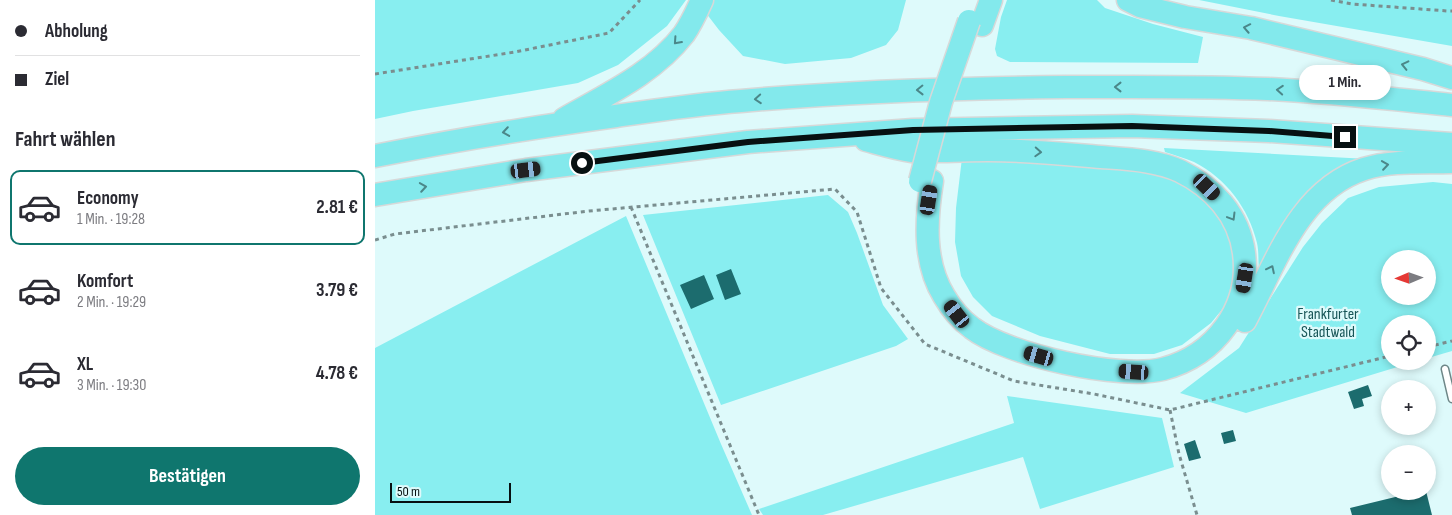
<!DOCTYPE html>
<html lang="de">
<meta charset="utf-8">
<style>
:root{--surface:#fff;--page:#f7f7f7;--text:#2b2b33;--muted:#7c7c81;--line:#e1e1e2;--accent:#0f766e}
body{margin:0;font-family:"Sofia Sans Condensed",sans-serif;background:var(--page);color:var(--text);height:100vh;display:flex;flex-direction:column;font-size:19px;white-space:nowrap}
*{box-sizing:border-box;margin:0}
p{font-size:16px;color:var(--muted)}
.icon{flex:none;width:28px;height:28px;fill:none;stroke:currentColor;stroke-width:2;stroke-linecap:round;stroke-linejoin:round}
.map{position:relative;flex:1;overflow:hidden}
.sheet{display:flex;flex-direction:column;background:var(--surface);width:375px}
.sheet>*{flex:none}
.guide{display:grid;align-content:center;height:110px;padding:0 15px;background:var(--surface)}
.needle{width:32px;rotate:268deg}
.buttons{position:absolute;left:1006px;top:250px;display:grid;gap:10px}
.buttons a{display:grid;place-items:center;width:55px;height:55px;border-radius:50%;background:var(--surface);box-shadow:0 2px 8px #0003;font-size:25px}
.scale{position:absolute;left:15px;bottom:12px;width:121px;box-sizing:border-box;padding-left:5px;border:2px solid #071011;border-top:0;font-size:14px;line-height:18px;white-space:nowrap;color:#071011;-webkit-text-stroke:4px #defafb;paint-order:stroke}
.end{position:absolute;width:22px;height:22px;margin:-11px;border:6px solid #071011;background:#fff;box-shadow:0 0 0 2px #fff}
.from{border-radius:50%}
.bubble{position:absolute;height:35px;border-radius:18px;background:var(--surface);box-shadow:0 2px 8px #0003;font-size:16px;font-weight:700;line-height:35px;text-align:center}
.car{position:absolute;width:15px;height:30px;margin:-15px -8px;border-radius:6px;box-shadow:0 0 4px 1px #0007;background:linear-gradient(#222 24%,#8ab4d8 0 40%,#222 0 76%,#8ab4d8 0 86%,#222 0)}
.guide b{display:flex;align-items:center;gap:18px;height:48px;font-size:19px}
.guide b+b{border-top:1px solid var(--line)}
.guide i{width:12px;height:12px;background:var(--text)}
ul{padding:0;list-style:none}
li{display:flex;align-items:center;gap:15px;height:75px;margin:0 10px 8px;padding:0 5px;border:2px solid transparent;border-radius:10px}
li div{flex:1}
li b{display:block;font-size:19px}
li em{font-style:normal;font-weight:700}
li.active{border-color:var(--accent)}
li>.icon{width:45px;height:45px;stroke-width:1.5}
h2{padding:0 15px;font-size:22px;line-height:60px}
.cta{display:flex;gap:10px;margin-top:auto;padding:10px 15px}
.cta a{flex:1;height:58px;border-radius:30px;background:var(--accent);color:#fff;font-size:20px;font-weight:700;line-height:58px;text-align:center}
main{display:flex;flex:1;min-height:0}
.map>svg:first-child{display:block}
.green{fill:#88eef0;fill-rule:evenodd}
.building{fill:#1c6c6e}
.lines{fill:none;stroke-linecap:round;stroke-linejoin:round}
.lane-casing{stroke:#6e8788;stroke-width:9}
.highway-casing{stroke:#d7d9d9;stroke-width:25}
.path{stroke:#7a8e8f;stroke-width:3;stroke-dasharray:4 4;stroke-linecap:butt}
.lane{stroke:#fff;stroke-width:6}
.highway{stroke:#83e9ec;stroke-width:22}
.highway-bridge-casing{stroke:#d7d9d9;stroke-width:25;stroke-linecap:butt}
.highway-bridge{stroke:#83e9ec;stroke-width:22}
.oneway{stroke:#4b8789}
.route{stroke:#071011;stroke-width:6}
.labels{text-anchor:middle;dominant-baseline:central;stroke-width:4.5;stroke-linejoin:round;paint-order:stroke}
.park-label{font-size:16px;fill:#175557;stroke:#defafb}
</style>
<main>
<section class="sheet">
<div class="guide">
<b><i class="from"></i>Abholung</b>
<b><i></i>Ziel</b>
</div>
<h2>Fahrt wählen</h2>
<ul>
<li class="active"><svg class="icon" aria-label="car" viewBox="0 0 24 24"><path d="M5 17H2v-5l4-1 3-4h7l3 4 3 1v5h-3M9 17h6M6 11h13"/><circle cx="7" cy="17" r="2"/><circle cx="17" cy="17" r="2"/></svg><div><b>Economy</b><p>1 Min. · 19:28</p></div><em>2.81 €</em></li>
<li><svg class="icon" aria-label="car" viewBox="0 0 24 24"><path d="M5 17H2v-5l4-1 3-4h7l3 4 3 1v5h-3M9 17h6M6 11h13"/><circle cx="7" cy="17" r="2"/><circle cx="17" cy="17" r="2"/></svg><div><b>Komfort</b><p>2 Min. · 19:29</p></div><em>3.79 €</em></li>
<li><svg class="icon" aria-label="car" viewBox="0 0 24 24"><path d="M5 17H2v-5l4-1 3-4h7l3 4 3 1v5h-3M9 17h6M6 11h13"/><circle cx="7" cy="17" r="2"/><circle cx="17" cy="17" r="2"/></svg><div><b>XL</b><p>3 Min. · 19:30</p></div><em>4.78 €</em></li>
</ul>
<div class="cta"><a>Bestätigen</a></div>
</section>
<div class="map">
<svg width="1077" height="515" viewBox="0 0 1077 515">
<rect width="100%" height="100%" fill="#defafb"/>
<path class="green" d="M0 0H311L292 26 243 65 203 83 38 111 0 119Z
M321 0H531L523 30 511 45 476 58 410 64 368 56 344 30Z
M632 0H722L730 8 778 24 828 37 823 63 635 62 622 56 620 49 626 17Z
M824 0H1077V46L904 16Z
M789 148 993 159 884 270C883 261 884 252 882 243 874 209 851 178 819 162 810 158 799 155 790 152Z
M587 158 781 170 831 195 848 216 857 244 861 273 850 306 836 323 807 345 779 354H735L665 336 617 316 598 297 586 276 580 242 581 208Z
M1058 182 1077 184V351L1053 358 1052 324H1015V361H1042L871 413 805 393 864 348 928 247 947 223 973 198 1004 187ZM1015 259H1052V296H1015Z
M453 195 473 212 482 233 508 305 533 339 521 346 346 405 268 215Z
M251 216 346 444 377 515H0V348Z
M632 396 787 418 799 467 665 509 648 457 448 515H388L384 509 639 423Z"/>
<path class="building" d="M356 269 366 294 350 300 341 275Z
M329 275 339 299 316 309 305 285Z
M993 385 997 396 987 399 989 406 979 409 973 392Z
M858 430 861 441 849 444 846 433Z
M820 440 826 458 814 461 809 444Z
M1045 491H1051L1057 515H977L975 508Z"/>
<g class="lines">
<g class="lane-casing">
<path id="lane" d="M1070 369 1077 399"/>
</g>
<g class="highway-casing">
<path id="highway" d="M753 0 765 6 810 17 876 28 1048 69 1077 78
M607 25 616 0
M189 119C231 95 279 73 309 34 316 24 322 11 327 0
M491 140C506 144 522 149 537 151 545 152 553 151 561 151 578 151 596 150 613 150 651 150 689 154 726 157 752 159 782 160 805 171 838 187 864 215 869 253 876 307 841 355 788 369 745 380 632 355 597 328 586 320 576 308 569 296 548 262 551 219 557 181
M0 156C80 140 161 127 241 116 283 110 324 104 366 101 474 91 583 88 692 87 759 87 826 86 893 89 954 92 1016 99 1077 105
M0 195 151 170 373 142 538 130 757 126 812 128 894 131 1077 144
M870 321C900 266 923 190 989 169 1017 160 1048 163 1077 162"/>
</g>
<path class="path" d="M956 0 977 4 1073 11H1077
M0 74 140 52 234 33 265 0
M256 207 384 515
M0 240 20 234 214 211 460 189 482 212 506 288 550 344 639 381 719 394 795 410 1015 356
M1052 347 1077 341
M795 410 804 454 822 515"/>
<use href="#lane" class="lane"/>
<use href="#highway" class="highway"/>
<g class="highway-bridge-casing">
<path id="highway-bridge" d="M545 181 566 102 594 21"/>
</g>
<use href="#highway-bridge" class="highway-bridge"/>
</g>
<defs><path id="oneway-chevron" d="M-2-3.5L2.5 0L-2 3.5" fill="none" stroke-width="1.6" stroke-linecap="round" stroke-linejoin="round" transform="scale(1.25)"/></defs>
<g class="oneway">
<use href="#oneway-chevron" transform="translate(872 28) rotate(-169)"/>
<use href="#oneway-chevron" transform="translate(302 41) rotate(132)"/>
<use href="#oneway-chevron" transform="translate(1030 65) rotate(-167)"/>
<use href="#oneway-chevron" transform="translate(743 87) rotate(180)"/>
<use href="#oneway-chevron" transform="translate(545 90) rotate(179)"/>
<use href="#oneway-chevron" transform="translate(905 90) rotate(-176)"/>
<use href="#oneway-chevron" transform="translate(383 99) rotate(176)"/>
<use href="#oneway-chevron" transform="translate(131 132) rotate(171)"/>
<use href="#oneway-chevron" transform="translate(663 152) rotate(3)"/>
<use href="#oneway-chevron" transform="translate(1010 165) rotate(-8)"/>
<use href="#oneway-chevron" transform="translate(48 187) rotate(-9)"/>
<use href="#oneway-chevron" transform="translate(857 217) rotate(59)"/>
<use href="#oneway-chevron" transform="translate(896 269) rotate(-64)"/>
</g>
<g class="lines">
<path class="route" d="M207 163 373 142 538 130 757 126 894 131 970 137"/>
</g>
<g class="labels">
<g class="park-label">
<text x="953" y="314">Frankfurter<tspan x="953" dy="18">Stadtwald</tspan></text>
</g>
</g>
</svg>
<div class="buttons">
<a><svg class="needle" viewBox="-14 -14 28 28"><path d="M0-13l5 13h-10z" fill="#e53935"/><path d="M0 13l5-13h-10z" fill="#7c7c81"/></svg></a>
<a><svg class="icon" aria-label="locate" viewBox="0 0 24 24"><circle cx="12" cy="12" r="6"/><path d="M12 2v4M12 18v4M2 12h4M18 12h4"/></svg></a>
<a>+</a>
<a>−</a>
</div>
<div class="scale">50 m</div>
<i class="end from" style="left:207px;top:163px"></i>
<i class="end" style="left:970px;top:137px"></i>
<div class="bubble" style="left:924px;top:65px;width:92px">1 Min.</div>
<i class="car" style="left:151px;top:170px;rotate:83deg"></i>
<i class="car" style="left:832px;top:187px;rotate:134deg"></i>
<i class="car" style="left:554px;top:200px;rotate:9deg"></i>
<i class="car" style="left:870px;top:278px;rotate:189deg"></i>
<i class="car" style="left:582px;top:314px;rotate:322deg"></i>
<i class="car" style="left:664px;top:356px;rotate:286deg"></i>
<i class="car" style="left:759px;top:372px;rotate:274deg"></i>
</div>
</main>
